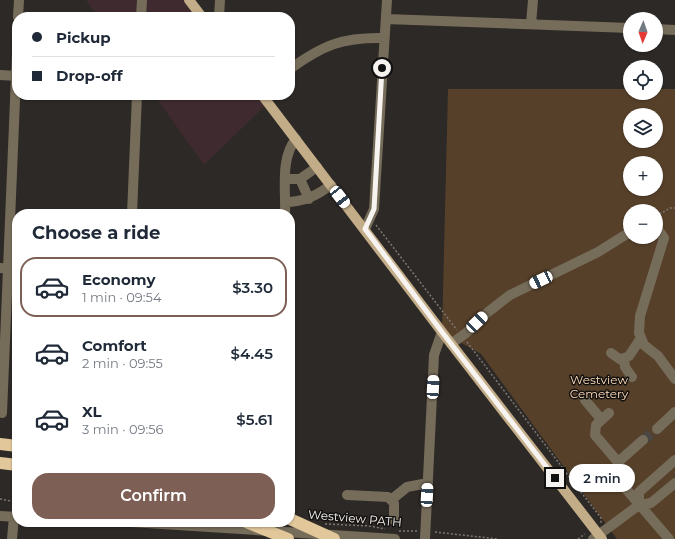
<!DOCTYPE html>
<meta charset="utf-8">
<style>
:root{--surface:#fff;--page:#f2f2f3;--text:#1f2937;--muted:#747a83;--line:#e0e1e3;--accent:#7d5f55}
body{margin:0;font-family:Montserrat,sans-serif;background:var(--page);color:var(--text);height:100vh;display:flex;flex-direction:column;font-size:15px;white-space:nowrap}
*{box-sizing:border-box;margin:0}
p{font-size:13px;color:var(--muted)}
.icon{flex:none;width:22px;height:22px;fill:none;stroke:currentColor;stroke-width:2;stroke-linecap:round;stroke-linejoin:round}
.map{position:relative;flex:1;overflow:hidden}
.panel{position:absolute;left:12px;top:209px;width:283px;height:318px;display:flex;flex-direction:column;background:var(--surface);border-radius:16px;box-shadow:0 1px 3px #0004}
.panel>*{flex:none}
.top-card{position:absolute;left:12px;top:12px;width:283px;height:88px;border-radius:16px;box-shadow:0 1px 3px #0004;display:grid;align-content:center;height:88px;padding:0 20px;background:var(--surface)}
.needle{width:26px;rotate:182deg}
.buttons{position:absolute;left:623px;top:12px;display:grid;gap:8px}
.buttons a{display:grid;place-items:center;width:40px;height:40px;border-radius:50%;background:var(--surface);box-shadow:0 1px 3px #0004;font-size:20px}
.end{position:absolute;width:18px;height:18px;margin:-9px;border:5px solid #f6f3f1;background:#111;box-shadow:0 0 0 2px #111}
.from{border-radius:50%}
.bubble{position:absolute;height:28px;border-radius:14px;background:var(--surface);box-shadow:0 1px 3px #0004;font-size:13px;font-weight:600;line-height:28px;text-align:center}
.car{position:absolute;width:12px;height:24px;margin:-12px -6px;border-radius:5px;box-shadow:0 0 3px 1px #0007;background:linear-gradient(#fff 24%,#345 0 40%,#fff 0 76%,#345 0 86%,#fff 0)}
.top-card b{display:flex;align-items:center;gap:14px;height:38px;font-size:15px}
.top-card b+b{border-top:1px solid var(--line)}
.top-card i{width:10px;height:10px;background:var(--text)}
ul{padding:0;list-style:none}
li{display:flex;align-items:center;gap:12px;height:60px;margin:0 8px 6px;padding:0 12px;border:2px solid transparent;border-radius:16px}
li div{flex:1}
li b{display:block;font-size:15px}
li em{font-style:normal;font-weight:600}
li.on{border-color:var(--accent)}
li>.icon{width:36px;height:36px;stroke-width:1.5}
h2{padding:0 20px;font-size:18px;line-height:48px}
.primary-button{display:flex;gap:8px;margin-top:auto;padding:8px 20px}
.primary-button a{flex:1;height:46px;border-radius:16px;background:var(--accent);color:#fff;font-size:16px;font-weight:600;line-height:46px;text-align:center}
.map>svg:first-child{display:block}
.commercial{fill:#3f2b2f}
.green{fill:#56402a;fill-rule:evenodd}
.lines{fill:none;stroke-linecap:round;stroke-linejoin:round}
.minor-tunnel{stroke:#4b4744;stroke-width:10;stroke-dasharray:10 5;stroke-linecap:butt}
.path{stroke:#7c7875;stroke-width:1.5;stroke-dasharray:2 2;stroke-linecap:butt}
.minor{stroke:#766c5a;stroke-width:10}
.major{stroke:#c3ad88;stroke-width:10}
.highway{stroke:#e1c79a;stroke-width:12}
.route{stroke:#f6f3f1;stroke-width:5}
.labels{text-anchor:middle;dominant-baseline:central;stroke-width:3;stroke-linejoin:round;paint-order:stroke}
.park-label{font-size:12px;fill:#ffdcbb;stroke:#141211}
.street-label{font-size:12px;fill:#f6f3f1;stroke:#141211}
</style>
<div class="map">
<svg width="675" height="539" viewBox="0 0 675 539">
<rect width="100%" height="100%" fill="#2d2926"/>
<path class="commercial" d="M86 0H185L200 17H98Z
M154 95H270L273 98 204 165Z"/>
<path class="green" d="M448 89H630V93H656V89H675V539H617L481 354 442 332ZM630 115H656V141H630ZM630 163H656V189H630ZM630 211H656V237H630Z"/>
<g class="lines">
<path class="minor-tunnel" d="M643 440 657 429"/>
<path class="path" d="M656 216 670 208H675
M376 225 457 330
M467 342 584 496 601 518V523
M0 499 17 502
M325 524 370 526 385 529
M399 531H417
M435 532 498 539
M578 539 585 534"/>
<path class="minor" d="M18 17 19 0
M141 17 142 0
M219 17 220 0
M386 19 630 28
M531 24 533 0
M656 29 675 30
M290 69C323 45 343 37 384 38
M0 75 17 76
M286 179H300L317 167
M300 179 309 199
M285 202C304 202 316 196 331 185
M132 214 137 95
M285 214C286 190 280 158 296 139
M656 227 664 238 640 316 639 333 644 345 658 356 675 379
M365 229 374 209 387 0
M0 268 17 269
M451 344 466 333 488 312 510 295 598 252 630 232
M611 353 621 360 629 356 641 338
M624 358 625 367 632 377
M585 400 601 419
M2 413 17 52
M609 413 596 425 595 435 618 462
M657 429 675 412
M643 440 618 462 614 475 669 539
M675 460 639 492V505L651 503 675 483
M347 495 388 497 394 503V520
M391 500 407 487 428 483
M0 516 17 517
M131 522 395 539
M12 539 14 516
M425 539 434 355 442 332
M593 539 639 505"/>
<path class="major" d="M189 0 202 17
M262 95 442 332 602 539"/>
<path class="highway" d="M0 444 17 446
M0 463 17 465
M290 519 334 539
M246 522 288 539"/>
</g>
<g class="lines">
<path class="route" d="M382 68 374 209 365 229 442 332 555 478"/>
</g>
<g class="labels">
<g class="park-label">
<text x="599" y="379">Westview<tspan x="599" dy="14">Cemetery</tspan></text>
</g>
<g class="street-label">
<text transform="translate(355 518) rotate(5)">Westview PATH</text>
</g>
</g>
</svg>
<div class="buttons">
<a><svg class="needle" viewBox="-14 -14 28 28"><path d="M0-13l5 13h-10z" fill="#e53935"/><path d="M0 13l5-13h-10z" fill="#747a83"/></svg></a>
<a><svg class="icon" aria-label="locate" viewBox="0 0 24 24"><circle cx="12" cy="12" r="6"/><path d="M12 2v4M12 18v4M2 12h4M18 12h4"/></svg></a>
<a><svg class="icon" aria-label="layers" viewBox="0 0 24 24"><path d="M12 4l9 5-9 5-9-5zM3 14l9 5 9-5"/></svg></a>
<a>+</a>
<a>−</a>
</div>
<i class="end from" style="left:382px;top:68px"></i>
<i class="end" style="left:555px;top:478px"></i>
<div class="bubble" style="left:569px;top:464px;width:66px">2 min</div>
<i class="car" style="left:340px;top:197px;rotate:142deg"></i>
<i class="car" style="left:541px;top:280px;rotate:245deg"></i>
<i class="car" style="left:477px;top:322px;rotate:46deg"></i>
<i class="car" style="left:433px;top:387px;rotate:3deg"></i>
<i class="car" style="left:427px;top:495px;rotate:3deg"></i>
<div class="top-card">
<b><i class="from"></i>Pickup</b>
<b><i></i>Drop-off</b>
</div>
<section class="panel">
<h2>Choose a ride</h2>
<ul>
<li class="on"><svg class="icon" aria-label="car" viewBox="0 0 24 24"><path d="M5 17H2v-5l4-1 3-4h7l3 4 3 1v5h-3M9 17h6M6 11h13"/><circle cx="7" cy="17" r="2"/><circle cx="17" cy="17" r="2"/></svg><div><b>Economy</b><p>1 min · 09:54</p></div><em>$3.30</em></li>
<li><svg class="icon" aria-label="car" viewBox="0 0 24 24"><path d="M5 17H2v-5l4-1 3-4h7l3 4 3 1v5h-3M9 17h6M6 11h13"/><circle cx="7" cy="17" r="2"/><circle cx="17" cy="17" r="2"/></svg><div><b>Comfort</b><p>2 min · 09:55</p></div><em>$4.45</em></li>
<li><svg class="icon" aria-label="car" viewBox="0 0 24 24"><path d="M5 17H2v-5l4-1 3-4h7l3 4 3 1v5h-3M9 17h6M6 11h13"/><circle cx="7" cy="17" r="2"/><circle cx="17" cy="17" r="2"/></svg><div><b>XL</b><p>3 min · 09:56</p></div><em>$5.61</em></li>
</ul>
<div class="primary-button"><a>Confirm</a></div>
</section>
</div>
